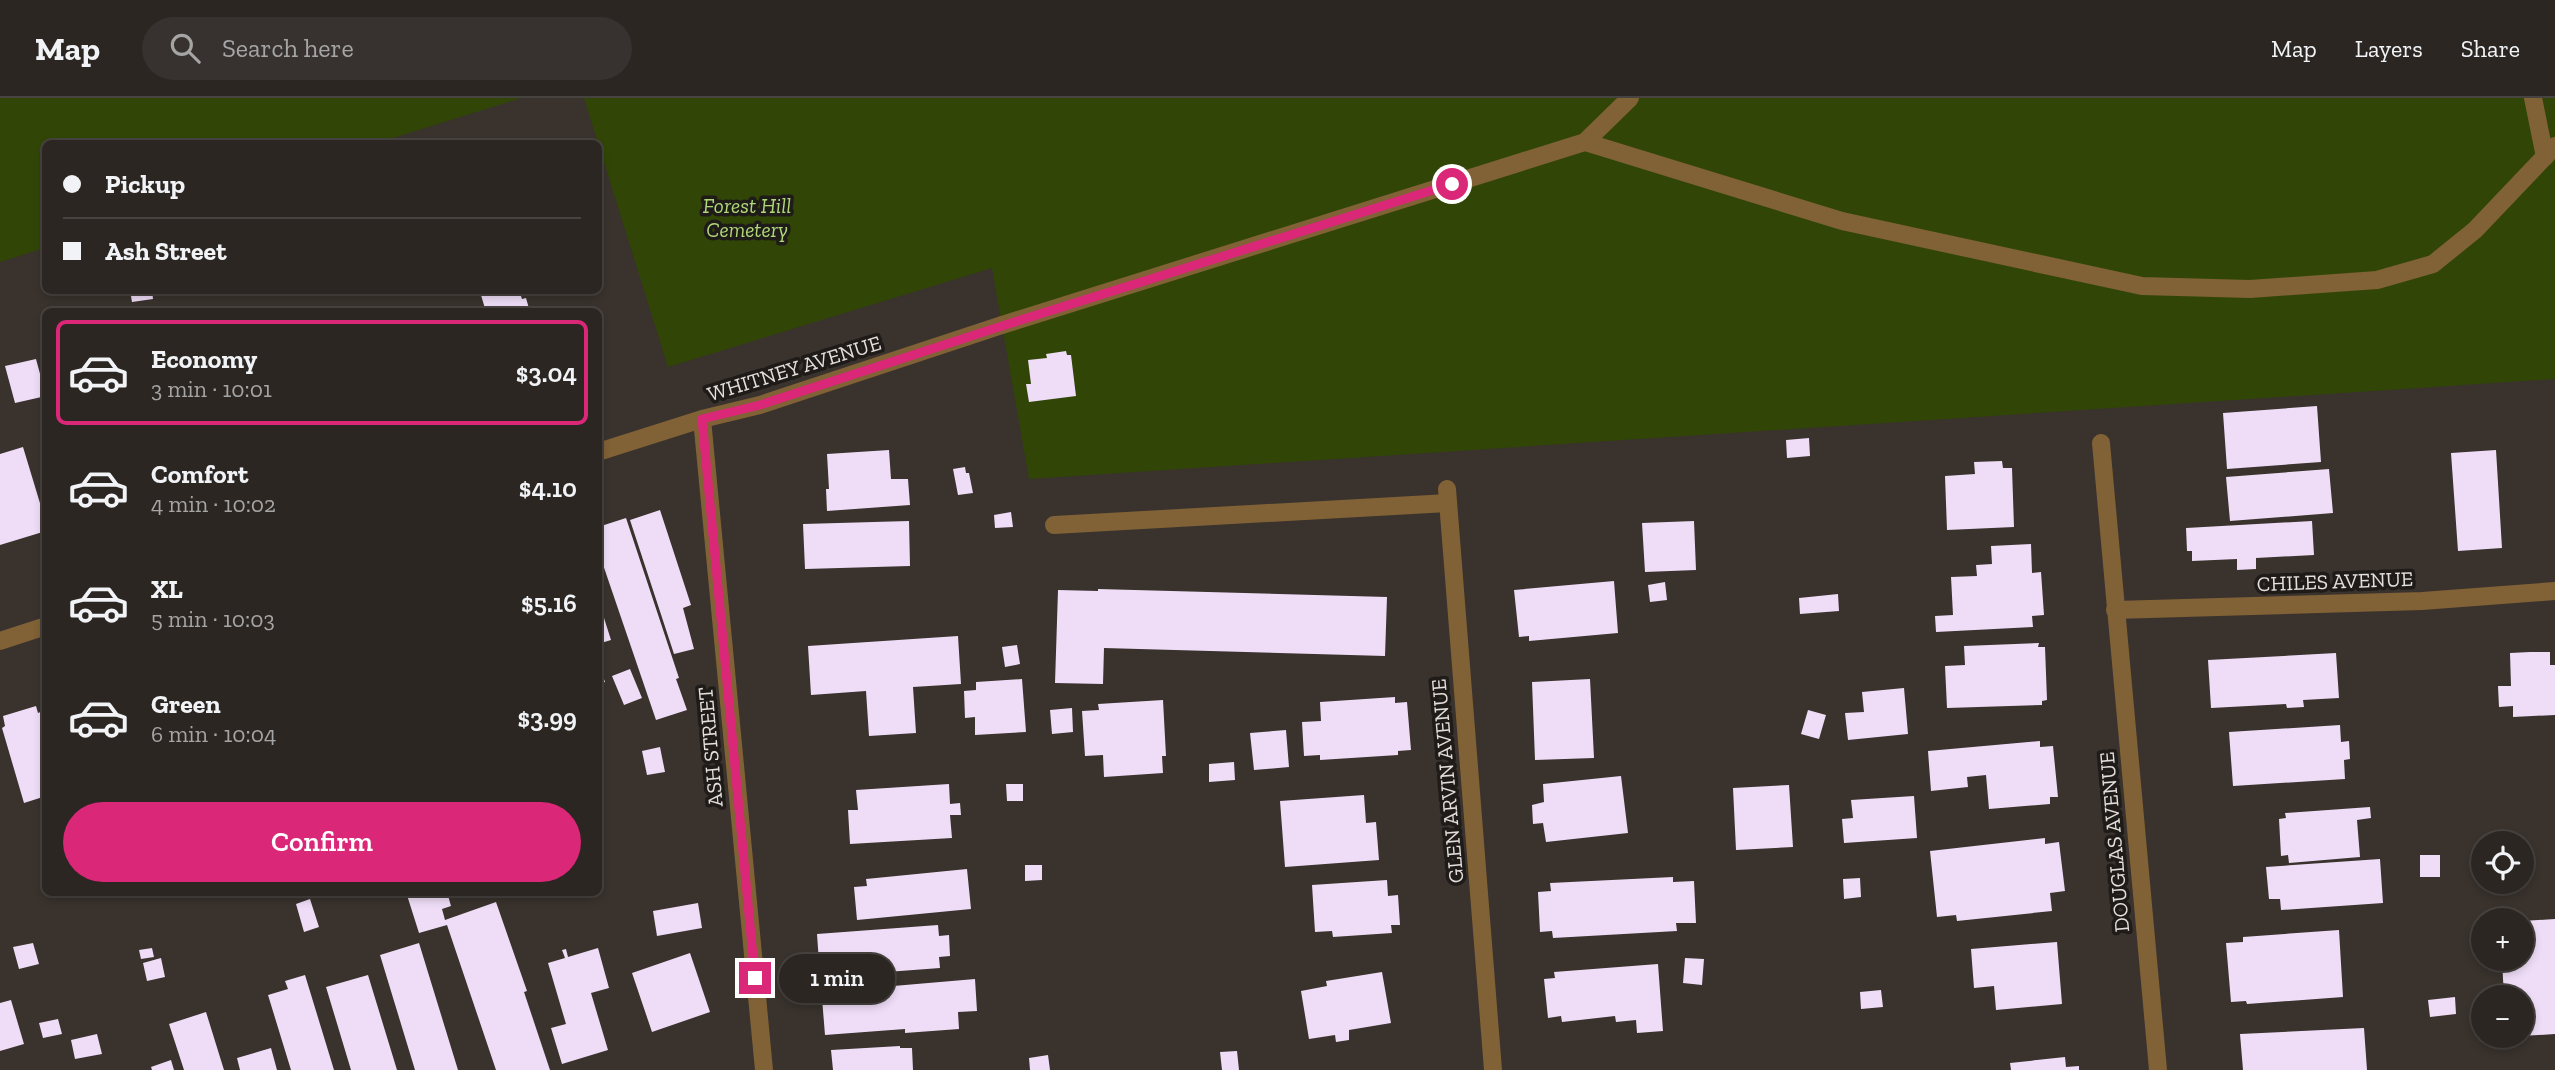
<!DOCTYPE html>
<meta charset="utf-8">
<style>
:root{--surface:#2b2622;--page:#37322f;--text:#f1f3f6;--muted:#a6a5a5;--line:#474340;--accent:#db2777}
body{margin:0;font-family:"Zilla Slab",serif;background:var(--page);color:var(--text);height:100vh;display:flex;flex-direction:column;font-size:26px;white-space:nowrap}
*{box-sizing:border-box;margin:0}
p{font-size:23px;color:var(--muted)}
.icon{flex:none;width:38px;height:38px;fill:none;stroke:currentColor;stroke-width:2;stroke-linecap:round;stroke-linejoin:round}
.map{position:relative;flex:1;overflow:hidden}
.drawer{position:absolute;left:42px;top:210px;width:560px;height:588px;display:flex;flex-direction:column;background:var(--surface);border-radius:10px;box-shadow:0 4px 10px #0003,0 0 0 2px var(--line)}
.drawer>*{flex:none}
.hud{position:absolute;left:42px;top:42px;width:560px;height:154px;border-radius:10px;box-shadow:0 4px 10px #0003,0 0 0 2px var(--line);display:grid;align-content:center;height:154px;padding:0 21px;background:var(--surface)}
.fabs{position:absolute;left:2471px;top:733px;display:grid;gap:14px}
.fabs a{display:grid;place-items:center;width:63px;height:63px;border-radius:50%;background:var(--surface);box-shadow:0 4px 10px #0003,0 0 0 2px var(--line);font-size:35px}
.end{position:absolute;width:32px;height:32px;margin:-16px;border:9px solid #db2777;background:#fff;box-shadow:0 0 0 4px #fff}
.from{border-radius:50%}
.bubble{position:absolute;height:49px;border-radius:24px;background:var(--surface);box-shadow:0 4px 10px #0003,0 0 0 2px var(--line);font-size:23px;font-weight:600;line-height:49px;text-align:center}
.hud b{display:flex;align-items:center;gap:24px;height:66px;font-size:26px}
.hud b+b{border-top:2px solid var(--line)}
.hud i{width:18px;height:18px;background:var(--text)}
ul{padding:12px 0 0;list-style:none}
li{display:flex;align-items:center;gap:21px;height:105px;margin:0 14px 10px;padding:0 7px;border:4px solid transparent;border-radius:10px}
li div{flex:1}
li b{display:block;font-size:26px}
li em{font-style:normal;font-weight:600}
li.on{border-color:var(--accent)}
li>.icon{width:63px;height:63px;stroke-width:1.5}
.primary-button{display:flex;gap:14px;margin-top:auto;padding:14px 21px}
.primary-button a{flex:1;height:80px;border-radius:42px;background:var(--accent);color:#fff;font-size:28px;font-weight:600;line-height:80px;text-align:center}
header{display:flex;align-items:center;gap:42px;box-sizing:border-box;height:98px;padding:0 35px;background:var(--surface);border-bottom:2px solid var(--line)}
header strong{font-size:33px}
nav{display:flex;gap:38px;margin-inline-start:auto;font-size:24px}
.search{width:490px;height:63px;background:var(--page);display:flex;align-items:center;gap:18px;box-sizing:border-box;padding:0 24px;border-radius:38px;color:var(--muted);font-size:26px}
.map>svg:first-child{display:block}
.green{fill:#314606}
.building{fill:#efddf7}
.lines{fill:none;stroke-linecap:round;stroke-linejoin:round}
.service{stroke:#816136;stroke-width:18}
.minor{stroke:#816136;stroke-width:18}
.route{stroke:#db2777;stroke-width:9}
.labels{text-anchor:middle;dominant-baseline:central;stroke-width:7;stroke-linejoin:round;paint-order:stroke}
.park-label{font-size:21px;font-style:italic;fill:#b0d879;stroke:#1e1b18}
.street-label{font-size:21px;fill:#e4dfdc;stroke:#1e1b18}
</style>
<header>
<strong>Map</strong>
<div class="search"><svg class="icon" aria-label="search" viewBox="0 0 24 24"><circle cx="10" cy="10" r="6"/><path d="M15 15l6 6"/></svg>Search here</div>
<nav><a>Map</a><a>Layers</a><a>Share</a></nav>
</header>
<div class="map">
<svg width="2555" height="972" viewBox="0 0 2555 972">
<rect width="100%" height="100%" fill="#39322d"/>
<path class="green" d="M0 0H521L377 45 46 46 45 150 0 164Z
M584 0H2555V281L1029 381 992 170 668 269Z"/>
<path class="building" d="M130 192H152L153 201 132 204Z
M495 192H519L522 201 526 200 530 214H486L481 197Z
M1066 253 1067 257H1071L1076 298 1029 304 1026 286H1031L1028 262 1047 260 1046 256Z
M36 261 46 298 15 305 5 268Z
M2317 308 2321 364 2227 371 2223 315Z
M1809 340 1810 358 1787 360 1786 342Z
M23 349 46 425V433L0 447V356Z
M889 352 891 381H908L910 407 827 413 826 391H829L827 356Z
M2496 352 2502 450 2458 453 2451 355Z
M2002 363 2003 370H2012L2014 429 1947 432 1945 378 1975 376 1974 364Z
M965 369 966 375H969L973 395 958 397 953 371Z
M2329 371 2333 415 2230 423 2226 379Z
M660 412 691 507 683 510 694 551 674 556 630 422Z
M1011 414 1013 429 995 430 994 417Z
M626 420 679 580 676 581 687 612 656 622 598 452V429Z
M909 423 910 468 805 471 803 426Z
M1694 423 1696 472 1645 474 1642 425Z
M2312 423 2314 457 2256 460V471L2237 472V461L2192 463V453H2187L2186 430Z
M2031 446 2032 475 2041 474 2044 517 2032 518 2033 529 1936 534 1935 518 1953 517 1951 479 1977 478 1976 467 1992 466 1991 448Z
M1614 483 1618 535 1529 543V538L1519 539 1514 492Z
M1665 484 1667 502 1650 504 1648 487Z
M1098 491 1387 499 1385 558 1104 550 1103 586 1055 585 1058 492 1098 493Z
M1838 496 1839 513 1800 516 1799 500Z
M598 501 611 542 598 546Z
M958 538 961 586 913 589 916 635 869 638 866 593 811 597 808 548Z
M2039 545 2038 549H2045L2047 602 2042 603V607L1947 610 1945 568 1965 567 1964 548Z
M1017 547 1020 566 1005 569 1002 549Z
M2530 554H2550V567H2555V617L2513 619V608L2499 609 2498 588H2511L2510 555Z
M2336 555 2339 600 2303 602 2304 609 2287 610 2286 606 2211 610 2208 562Z
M598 564 605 584 598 586Z
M630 571 642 600 624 607 612 578Z
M1022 581 1026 634 975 637V619L965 620 964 593 976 592V584Z
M1590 581 1594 660 1535 662 1532 584Z
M1904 590 1908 636 1848 642 1845 615 1864 614 1862 594Z
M1395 599V605L1407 604 1411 652 1398 653V657L1320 662V657L1304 658 1302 624 1321 623 1320 604Z
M1163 602 1166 658H1162L1163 675 1104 679 1103 657 1085 658 1082 613 1099 612 1098 606Z
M36 608 38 615 43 613 46 621V698L24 705 2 630 5 628 3 618Z
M1072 610 1073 634 1052 636 1050 612Z
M1808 612 1826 617 1819 641 1801 636Z
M2340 627 2341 644 2349 643 2350 661 2344 662 2345 681 2233 688 2229 634Z
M1286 632 1289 669 1254 672 1250 635Z
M2040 643V649L2053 648 2058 699H2050V706L1989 711 1986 677 1967 679 1968 689 1931 693 1928 653Z
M660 649 665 674 647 677 642 653Z
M1234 664 1235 682 1209 684V666Z
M1621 678 1628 735 1546 744 1543 725 1533 726 1532 707 1544 704 1543 686Z
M949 686 950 706 960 705 961 717H950L952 740 850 746 848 712H858L856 692Z
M1006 686H1023V703H1007Z
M1789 687 1793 749 1736 752 1733 690Z
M1364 697 1366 725 1376 724 1379 762 1285 769 1280 703Z
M1914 698 1917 740 1844 745 1842 721 1853 720 1851 702Z
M2370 709 2371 720 2357 722 2360 759 2289 765 2288 757 2281 758 2279 721 2286 720 2285 715Z
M2045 740V746L2059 744 2065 793 2050 795 2052 813 1957 823 1956 817 1937 819 1930 753Z
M2420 757H2440V779H2420Z
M2380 761 2383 805 2281 812 2280 801H2269L2266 769Z
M1025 767H1042V782L1025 783Z
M967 771 971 811 857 822 854 789 867 788 866 781Z
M1673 779V784L1694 783 1696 825H1676L1677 833 1553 840 1552 833 1540 834 1538 794 1551 793 1550 785Z
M1860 780 1861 799 1844 801 1843 781Z
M1387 782 1388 798 1398 797 1400 827H1391L1392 835 1333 839 1332 833 1315 834 1312 787Z
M406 794H447L451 808 442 811 445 822 496 804 527 893 524 894 550 972H496L447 827 419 835Z
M310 801 319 829 304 834 296 806Z
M698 805 702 830 657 838 653 813Z
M2555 821V936L2522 938V900H2504L2502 861H2522V823Z
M938 827 939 838 949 837 950 858 939 859 940 870 820 879 817 836Z
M2339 832 2343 899 2247 906 2246 903 2231 904 2226 845 2243 844V839Z
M2057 844 2062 906 1996 912 1994 888 1974 890 1971 851Z
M33 845 39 866 19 871 13 849Z
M419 845 458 972H415L380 857Z
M152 850 154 859 141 861 139 852Z
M598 850 609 890 591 895 608 952 562 966 551 930 566 926 548 865 565 860 562 852 566 851 568 859Z
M690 855 710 914 652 934 632 875Z
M161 860 165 879 147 883 143 865Z
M1685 860 1704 861 1702 887 1683 885Z
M1658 866 1663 933 1637 935 1636 922 1616 924 1615 918 1562 924 1561 918 1548 920 1544 881 1555 880 1554 874Z
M1382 874 1391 925 1349 932V942L1336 944 1335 937 1309 941 1301 893 1327 888 1326 883Z
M305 877 334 972H291L268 897 288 891 285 883Z
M368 877 397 972H351L326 889Z
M975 881 977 913 958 914 959 931 905 935V931L825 937 822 900 835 899V893Z
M1881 892 1883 909 1861 911 1860 894Z
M2455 899 2456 916 2430 919 2428 902Z
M11 902 24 946 0 953V905Z
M206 914 224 972H184L169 926Z
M58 921 62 936 43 940 39 925Z
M2364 930 2367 972H2243L2240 936Z
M97 936 102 956 75 961 71 942Z
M900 948V950H912L913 972H833L831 952Z
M271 950 277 972H240L237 960Z
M1237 953 1239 972H1222L1220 954Z
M1048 957 1050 972H1030L1029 960Z
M2065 959 2066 969 2079 968V972H2011L2010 965Z
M171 962 174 972H152L151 969Z"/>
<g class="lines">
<path class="service" d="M2533 0 2545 59
M1585 44 1630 0
M1002 227 1585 44 1842 123 2142 188 2250 191 2377 182 2433 166 2475 132 2555 48
M1054 427 1448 405"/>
<path class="minor" d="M702 321 764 972
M2101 345 2158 972
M598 354 702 321 760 307 1002 227
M1447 391 1493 972
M2115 512 2422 503 2555 493
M0 543 46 528"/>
</g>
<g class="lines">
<path class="route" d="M755 880 702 321 760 307 1002 228 1452 86"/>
</g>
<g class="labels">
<g class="park-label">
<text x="747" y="107">Forest Hill<tspan x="747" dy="24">Cemetery</tspan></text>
</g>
<g class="street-label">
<text transform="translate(794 270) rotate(-17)">WHITNEY AVENUE</text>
<text transform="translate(2335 483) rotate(-2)">CHILES AVENUE</text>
<text transform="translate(710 649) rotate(-95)">ASH STREET</text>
<text transform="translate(1447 683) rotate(-95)">GLEN ARVIN AVENUE</text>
<text transform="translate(2114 744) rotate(-95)">DOUGLAS AVENUE</text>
</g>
</g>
</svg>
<div class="fabs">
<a><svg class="icon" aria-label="locate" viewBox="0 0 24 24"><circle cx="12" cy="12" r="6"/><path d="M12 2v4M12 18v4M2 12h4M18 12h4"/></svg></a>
<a>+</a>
<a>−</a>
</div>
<i class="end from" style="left:1452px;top:86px"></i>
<i class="end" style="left:755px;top:880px"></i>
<div class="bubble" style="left:779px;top:856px;width:116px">1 min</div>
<div class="hud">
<b><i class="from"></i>Pickup</b>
<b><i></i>Ash Street</b>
</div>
<section class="drawer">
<ul>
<li class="on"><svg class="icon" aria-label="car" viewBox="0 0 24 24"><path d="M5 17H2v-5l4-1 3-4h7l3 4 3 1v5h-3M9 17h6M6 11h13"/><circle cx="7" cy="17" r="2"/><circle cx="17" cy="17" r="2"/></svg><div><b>Economy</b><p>3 min · 10:01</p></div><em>$3.04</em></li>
<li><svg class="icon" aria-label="car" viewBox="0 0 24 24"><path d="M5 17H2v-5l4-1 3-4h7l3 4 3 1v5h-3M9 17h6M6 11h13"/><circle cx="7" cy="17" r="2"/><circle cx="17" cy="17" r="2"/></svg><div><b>Comfort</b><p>4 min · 10:02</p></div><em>$4.10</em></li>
<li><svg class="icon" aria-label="car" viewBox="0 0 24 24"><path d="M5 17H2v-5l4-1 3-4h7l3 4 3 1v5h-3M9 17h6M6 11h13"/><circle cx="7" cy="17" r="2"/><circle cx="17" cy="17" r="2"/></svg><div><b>XL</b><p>5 min · 10:03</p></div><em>$5.16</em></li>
<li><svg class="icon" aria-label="car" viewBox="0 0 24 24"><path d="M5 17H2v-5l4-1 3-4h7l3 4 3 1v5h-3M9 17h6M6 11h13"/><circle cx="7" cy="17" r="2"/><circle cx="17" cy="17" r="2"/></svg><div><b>Green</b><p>6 min · 10:04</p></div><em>$3.99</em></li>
</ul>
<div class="primary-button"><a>Confirm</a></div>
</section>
</div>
